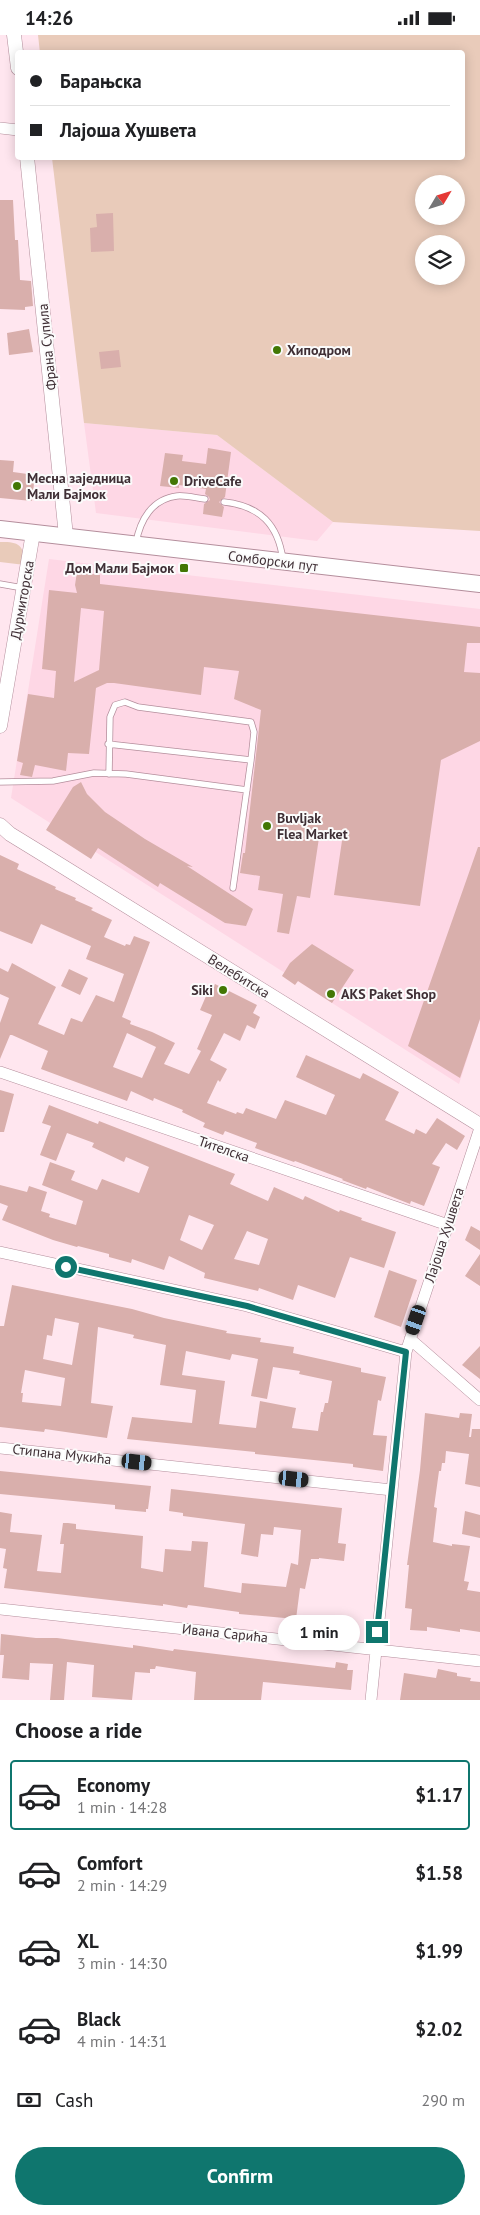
<!DOCTYPE html>
<meta charset="utf-8">
<style>
:root{--surface:#fff;--page:#f6f6f6;--text:#202124;--muted:#757577;--line:#e0e0e0;--accent:#0f766e}
body{margin:0;font-family:"PT Sans",sans-serif;background:var(--page);color:var(--text);height:100vh;display:flex;flex-direction:column;font-size:19px;white-space:nowrap}
*{box-sizing:border-box;margin:0}
p{font-size:16px;color:var(--muted)}
.icon{flex:none;width:28px;height:28px;fill:none;stroke:currentColor;stroke-width:2;stroke-linecap:round;stroke-linejoin:round}
.map{position:relative;height:1665px;overflow:hidden}
.drawer{display:flex;flex-direction:column;background:var(--surface);flex:1}
.drawer>*{flex:none}
.hud{position:absolute;left:15px;top:15px;width:450px;height:110px;border-radius:5px;box-shadow:0 2px 12px #0003;display:grid;align-content:center;height:110px;padding:0 15px;background:var(--surface)}
.needle{width:32px;rotate:52deg}
.fabs{position:absolute;left:415px;top:140px;display:grid;gap:10px}
.fabs a{display:grid;place-items:center;width:50px;height:50px;border-radius:50%;background:var(--surface);box-shadow:0 2px 12px #0003;font-size:25px}
.end{position:absolute;width:22px;height:22px;margin:-11px;border:6px solid #0f766e;background:#fff;box-shadow:0 0 0 2px #fff}
.from{border-radius:50%}
.bubble{position:absolute;height:35px;border-radius:18px;background:var(--surface);box-shadow:0 2px 12px #0003;font-size:16px;font-weight:700;line-height:35px;text-align:center}
.car{position:absolute;width:15px;height:30px;margin:-15px -8px;border-radius:6px;box-shadow:0 0 4px 1px #0007;background:linear-gradient(#222 24%,#8ab4d8 0 40%,#222 0 76%,#8ab4d8 0 86%,#222 0)}
.hud b{display:flex;align-items:center;gap:18px;height:48px;font-size:19px}
.hud b+b{border-top:1px solid var(--line)}
.hud i{width:12px;height:12px;background:var(--text)}
ul{padding:0;list-style:none}
li{display:flex;align-items:center;gap:15px;height:70px;margin:0 10px 8px;padding:0 5px;border:2px solid transparent;border-radius:5px}
li div{flex:1}
li b{display:block;font-size:19px}
li em{font-style:normal;font-weight:700}
li.on{border-color:var(--accent)}
li>.icon{width:45px;height:45px;stroke-width:1.5}
h2{padding:0 15px;font-size:22px;line-height:60px}
.pay{display:flex;align-items:center;gap:12px;height:55px;padding:0 15px;font-size:19px}
.pay p{margin-inline-start:auto}
.button{display:flex;gap:10px;margin-top:auto;padding:10px 15px}
.button a{flex:1;height:58px;border-radius:30px;background:var(--accent);color:#fff;font-size:20px;font-weight:700;line-height:58px;text-align:center}
.status{display:flex;justify-content:space-between;align-items:center;height:35px;padding:0 25px;background:var(--surface);direction:ltr}
.status svg{height:14px;fill:currentColor}
.map>svg:first-child{display:block}
.built{fill:#fed7e5}
.green{fill:#e9cbba;fill-rule:evenodd}
.building{fill:#d9afac;fill-rule:evenodd}
.lines{fill:none;stroke-linecap:round;stroke-linejoin:round}
.service-casing{stroke:#b48e9c;stroke-width:7}
.minor-casing{stroke:#b48e9c;stroke-width:12}
.tertiary-casing{stroke:#b48e9c;stroke-width:15}
.secondary-casing{stroke:#b48e9c;stroke-width:18}
.service{stroke:#fff;stroke-width:5.5}
.minor{stroke:#fff;stroke-width:11}
.tertiary{stroke:#fff;stroke-width:14}
.secondary{stroke:#fff;stroke-width:16}
.route{stroke:#0f766e;stroke-width:6}
.poi-dot{fill:#427704;stroke:#fbfbfb;stroke-width:2}
.labels{text-anchor:middle;dominant-baseline:central;stroke-width:4;stroke-linejoin:round;paint-order:stroke}
.street-label{font-size:14px;fill:#3f2f35;stroke:#fbfbfb}
.poi-label{font-size:14px;font-weight:bold;fill:#3f2f35;stroke:#fbfbfb;text-anchor:start}
</style>
<div class="status"><b>14:26</b><svg viewBox="0 0 49 12"><path d="M0 12V9h3v3zM5 12V6h3v6zM10 12V3h3v9zM15 12V0h3v12zM26 1h20v11H26zM47 4h2v5h-2z"/></svg></div>
<div class="map">
<svg width="480" height="1665" viewBox="0 0 480 1665">
<rect width="100%" height="100%" fill="#ffe6ef"/>
<path class="built" d="M84 388 217 400 333 487 317 506 96 478Z
M49 524 480 574V984L459 1049 11 763Z"/>
<path class="green" d="M38 0H480V496L333 487 217 400 84 388 52 123 462 122V18H40ZM424 149H456V181H424ZM424 209H456V241H424Z
M0 507C20 506 24 511 25 530L0 527Z"/>
<path class="building" d="M0 165H13L15 205H18L20 245 31 246 33 271 25 272V275L0 274Z
M113 178 114 216 91 217 90 193 97 192 96 179Z
M29 294 33 317 9 320 7 298Z
M119 315 121 332 101 334 99 317Z
M208 413 231 417 225 462 219 467 224 472 222 482 203 479 204 469 210 465 209 462 205 459 206 454 179 450V453L160 451 165 418 183 420 182 426 206 429Z
M0 425 14 426 13 437 35 440 32 466 0 463Z
M77 537 100 540V549L480 592V608H467L464 637 480 638V706L441 725 420 871 334 860 343 799 320 796 310 863 297 861 289 899 277 897 283 859 258 855 260 841 240 838 243 818H245L261 675 234 664 239 636 204 632 201 660 114 648H107L96 653 89 719 68 718 66 736 35 730 32 742 20 740 23 728 17 726 28 659 54 663 56 636 42 634 49 555 77 558 75 550ZM81 573 104 576 99 635 74 647Z
M81 747 87 759 105 777 145 804 193 832 187 831 253 874 246 891 225 888 160 848 158 852 98 813 91 824 46 795 73 752Z
M478 812H480V984L460 1043 408 1011Z
M0 820 19 829 17 834 56 852 55 854 76 863 75 865 93 873 91 875 112 885 104 902 125 911 126 909 130 910 134 901 150 907 122 982 131 986 130 989 152 997 175 1008 164 1029 189 1039 201 1016 197 1014 212 980 200 975 210 952 213 953 215 949 257 970 253 978 260 982 255 994 247 990 240 1006 224 998 210 1025 227 1034 220 1047 218 1045 207 1068 236 1079 237 1077 243 1079 246 1073 276 1084 285 1065 326 1080 335 1060 296 1042 306 1020 360 1044 363 1038 399 1057 385 1085 414 1099 416 1094 426 1099 437 1083 465 1101 457 1115 446 1108 432 1129 440 1132 424 1171 411 1166 410 1169 405 1167 367 1152 366 1154 342 1145 343 1144 295 1126 294 1127 255 1113 257 1108 225 1096 223 1100 203 1092 205 1088 182 1077 183 1075 154 1063 153 1066 131 1056 127 1066 41 1034 48 1016 12 1000H10L0 1024V988L9 963 0 959V933L8 937 12 928 56 952 38 989 64 1000 71 983 82 987 96 960 114 967 124 939 86 924 91 911 41 889 32 909 0 896ZM127 998 156 1012 142 1043 113 1032Z
M312 909 354 935 332 968 298 946 295 950 282 941 290 928Z
M69 934 88 943 80 960 61 951Z
M0 1055 14 1059 4 1097H0Z
M49 1070 98 1089 99 1086 235 1139 230 1149 268 1166 274 1152 303 1165 305 1161 339 1177 340 1175 362 1183 361 1185 396 1197 384 1233 350 1222 335 1263 298 1250 293 1265 259 1253 258 1256 204 1243 205 1238 169 1221 164 1235 132 1224 131 1228 109 1222V1219L78 1211 77 1212 53 1205 2 1185 8 1171 0 1168V1150L27 1157 29 1151 47 1157 41 1176 50 1179 49 1182 76 1190 83 1166 42 1150 50 1127 75 1136 71 1145 97 1155 102 1144 139 1158 149 1132 126 1122 124 1127 92 1112 94 1108 67 1098 56 1126 40 1120 51 1091 42 1088ZM189 1180 214 1190 202 1215 180 1205ZM247 1196 268 1204 259 1230 234 1224Z
M471 1191 480 1196V1215L465 1205Z
M480 1219V1251L465 1241Z
M389 1235 417 1245 401 1292 374 1282Z
M12 1250 132 1274 164 1283 227 1296 226 1298 261 1303 260 1307 294 1312 293 1318 361 1333V1337L386 1342 381 1366 378 1365 373 1400 387 1401 383 1436 353 1432V1429L255 1419V1417L127 1404 132 1382 192 1388 196 1355 160 1350 166 1310 133 1303 134 1300 98 1292 91 1368 113 1371 107 1403 45 1394 44 1397 0 1392V1291H4ZM55 1283 79 1288 72 1330 43 1324 47 1300 52 1301ZM186 1316 230 1325 232 1319 258 1324 251 1361 267 1364 273 1332 300 1336 299 1339 332 1346 328 1368H325L323 1377H321L318 1396 292 1393 296 1373 260 1366 256 1393 219 1389 225 1346 182 1340ZM25 1335 65 1343 61 1371 22 1367 23 1358H21Z
M480 1311V1344L462 1330Z
M425 1378 459 1383 460 1378 472 1379 469 1402H471L472 1394H480V1452L465 1449 469 1419 446 1416 445 1428H442L441 1436H439L434 1472 437 1473 433 1507 452 1511V1509L470 1511 464 1546 469 1547 467 1555 480 1557V1597L460 1594V1597L427 1592V1596L410 1595 412 1574 405 1573 409 1530H407L420 1435Z
M0 1436 151 1451 148 1474H146V1477L115 1474V1470L0 1459Z
M171 1454 342 1473 338 1508 346 1509 344 1526 319 1523V1524H311L305 1554 300 1553 296 1584 239 1579V1577L196 1571 188 1570 187 1573 163 1569V1571L4 1553 7 1534 3 1533 6 1514 0 1513V1477L12 1479 10 1497 42 1500 37 1536 61 1538 64 1509H60L63 1488H68L76 1489V1494L143 1501 141 1533 163 1537 165 1514 191 1516 192 1506 208 1507 204 1552 241 1558 242 1548 286 1552 291 1528 298 1530 301 1495 274 1492 273 1500 261 1499 258 1522 241 1519 245 1489 183 1481V1478L169 1476Z
M465 1476 480 1480V1503L462 1499Z
M1 1599 36 1603H57L133 1613V1610L173 1616 174 1614 335 1633 336 1627 348 1629 347 1635H353L351 1655 263 1647 261 1665H194L196 1637 156 1631 155 1634H150V1638L135 1637 132 1665 92 1662 94 1630 67 1627 64 1665H50L53 1629 30 1628 29 1645 2 1643 4 1620H0Z
M438 1634 457 1638V1641L471 1643 470 1646 480 1647V1665H400L404 1638 436 1643Z"/>
<g class="lines">
<g class="service-casing">
<path id="service" d="M224 467C260 471 278 489 283 525
M136 508C140 485 152 464 177 461 185 460 196 463 205 464
M0 549 23 553
M108 709 251 725
M109 739 110 682 115 670 125 667 138 672 251 687 254 697 251 725 233 853
M0 747 53 746 94 738 126 739 247 755"/>
</g>
<g class="minor-casing">
<path id="minor" d="M0 93 18 95
M0 1037 448 1190
M0 1217 247 1271 406 1317
M410 1304 480 1365
M0 1413 392 1455
M0 1574 480 1626
M371 1665 406 1317 480 1093"/>
</g>
<g class="tertiary-casing">
<path id="tertiary" d="M14 0 18 33
M27 122 66 501
M0 691 33 498
M0 790 10 799 41 818 480 1090"/>
</g>
<g class="secondary-casing">
<path id="secondary" d="M0 494 480 549"/>
</g>
<use href="#service" class="service"/>
<use href="#minor" class="minor"/>
<use href="#tertiary" class="tertiary"/>
<use href="#secondary" class="secondary"/>
</g>
<g class="lines">
<path class="route" d="M66 1232 247 1271 406 1317 377 1597"/>
</g>
<g class="poi-dot">
<circle cx="277" cy="315" r="5"/>
<circle cx="174" cy="446" r="5"/>
<circle cx="17" cy="451" r="5"/>
<rect x="179" y="528" width="10" height="10" rx="2.5"/>
<circle cx="267" cy="791" r="5"/>
<circle cx="223" cy="955" r="5"/>
<circle cx="331" cy="959" r="5"/>
</g>
<g class="labels">
<g class="street-label">
<text transform="translate(47 312) rotate(-96)">Франа Супила</text>
<text transform="translate(273 526) rotate(7)">Сомборски пут</text>
<text transform="translate(22 565) rotate(-80)">Дурмиторска</text>
<text transform="translate(239 941) rotate(32)">Велебитска</text>
<text transform="translate(224 1114) rotate(19)">Тителска</text>
<text transform="translate(444 1200) rotate(-72)">Лајоша Хушвета</text>
<text transform="translate(62 1419) rotate(6)">Стипана Мукића</text>
<text transform="translate(225 1598) rotate(6)">Ивана Сарића</text>
</g>
<g class="poi-label">
<text x="287" y="315">Хиподром</text>
<text x="27" y="443">Месна заједница<tspan x="27" dy="16">Мали Бајмок</tspan></text>
<text x="184" y="446">DriveCafe</text>
<text x="174" y="533" text-anchor="end">Дом Мали Бајмок</text>
<text x="277" y="783">Buvljak<tspan x="277" dy="16">Flea Market</tspan></text>
<text x="213" y="955" text-anchor="end">Siki</text>
<text x="341" y="959">AKS Paket Shop</text>
</g>
</g>
</svg>
<div class="fabs">
<a><svg class="needle" viewBox="-14 -14 28 28"><path d="M0-13l5 13h-10z" fill="#e53935"/><path d="M0 13l5-13h-10z" fill="#757577"/></svg></a>
<a><svg class="icon" aria-label="layers" viewBox="0 0 24 24"><path d="M12 4l9 5-9 5-9-5zM3 14l9 5 9-5"/></svg></a>
</div>
<i class="end from" style="left:66px;top:1232px"></i>
<i class="end" style="left:377px;top:1597px"></i>
<div class="bubble" style="left:278px;top:1580px;width:82px">1 min</div>
<i class="car" style="left:416px;top:1285px;rotate:199deg"></i>
<i class="car" style="left:137px;top:1427px;rotate:96deg"></i>
<i class="car" style="left:294px;top:1444px;rotate:96deg"></i>
<div class="hud">
<b><i class="from"></i>Барањска</b>
<b><i></i>Лајоша Хушвета</b>
</div>
</div>
<section class="drawer">
<h2>Choose a ride</h2>
<ul>
<li class="on"><svg class="icon" aria-label="car" viewBox="0 0 24 24"><path d="M5 17H2v-5l4-1 3-4h7l3 4 3 1v5h-3M9 17h6M6 11h13"/><circle cx="7" cy="17" r="2"/><circle cx="17" cy="17" r="2"/></svg><div><b>Economy</b><p>1 min · 14:28</p></div><em>$1.17</em></li>
<li><svg class="icon" aria-label="car" viewBox="0 0 24 24"><path d="M5 17H2v-5l4-1 3-4h7l3 4 3 1v5h-3M9 17h6M6 11h13"/><circle cx="7" cy="17" r="2"/><circle cx="17" cy="17" r="2"/></svg><div><b>Comfort</b><p>2 min · 14:29</p></div><em>$1.58</em></li>
<li><svg class="icon" aria-label="car" viewBox="0 0 24 24"><path d="M5 17H2v-5l4-1 3-4h7l3 4 3 1v5h-3M9 17h6M6 11h13"/><circle cx="7" cy="17" r="2"/><circle cx="17" cy="17" r="2"/></svg><div><b>XL</b><p>3 min · 14:30</p></div><em>$1.99</em></li>
<li><svg class="icon" aria-label="car" viewBox="0 0 24 24"><path d="M5 17H2v-5l4-1 3-4h7l3 4 3 1v5h-3M9 17h6M6 11h13"/><circle cx="7" cy="17" r="2"/><circle cx="17" cy="17" r="2"/></svg><div><b>Black</b><p>4 min · 14:31</p></div><em>$2.02</em></li>
</ul>
<div class="pay"><svg class="icon" aria-label="cash" viewBox="0 0 24 24"><path d="M3 7h18v10H3z"/><circle cx="12" cy="12" r="2"/></svg>Cash<p>290 m</p></div>
<div class="button"><a>Confirm</a></div>
</section>
